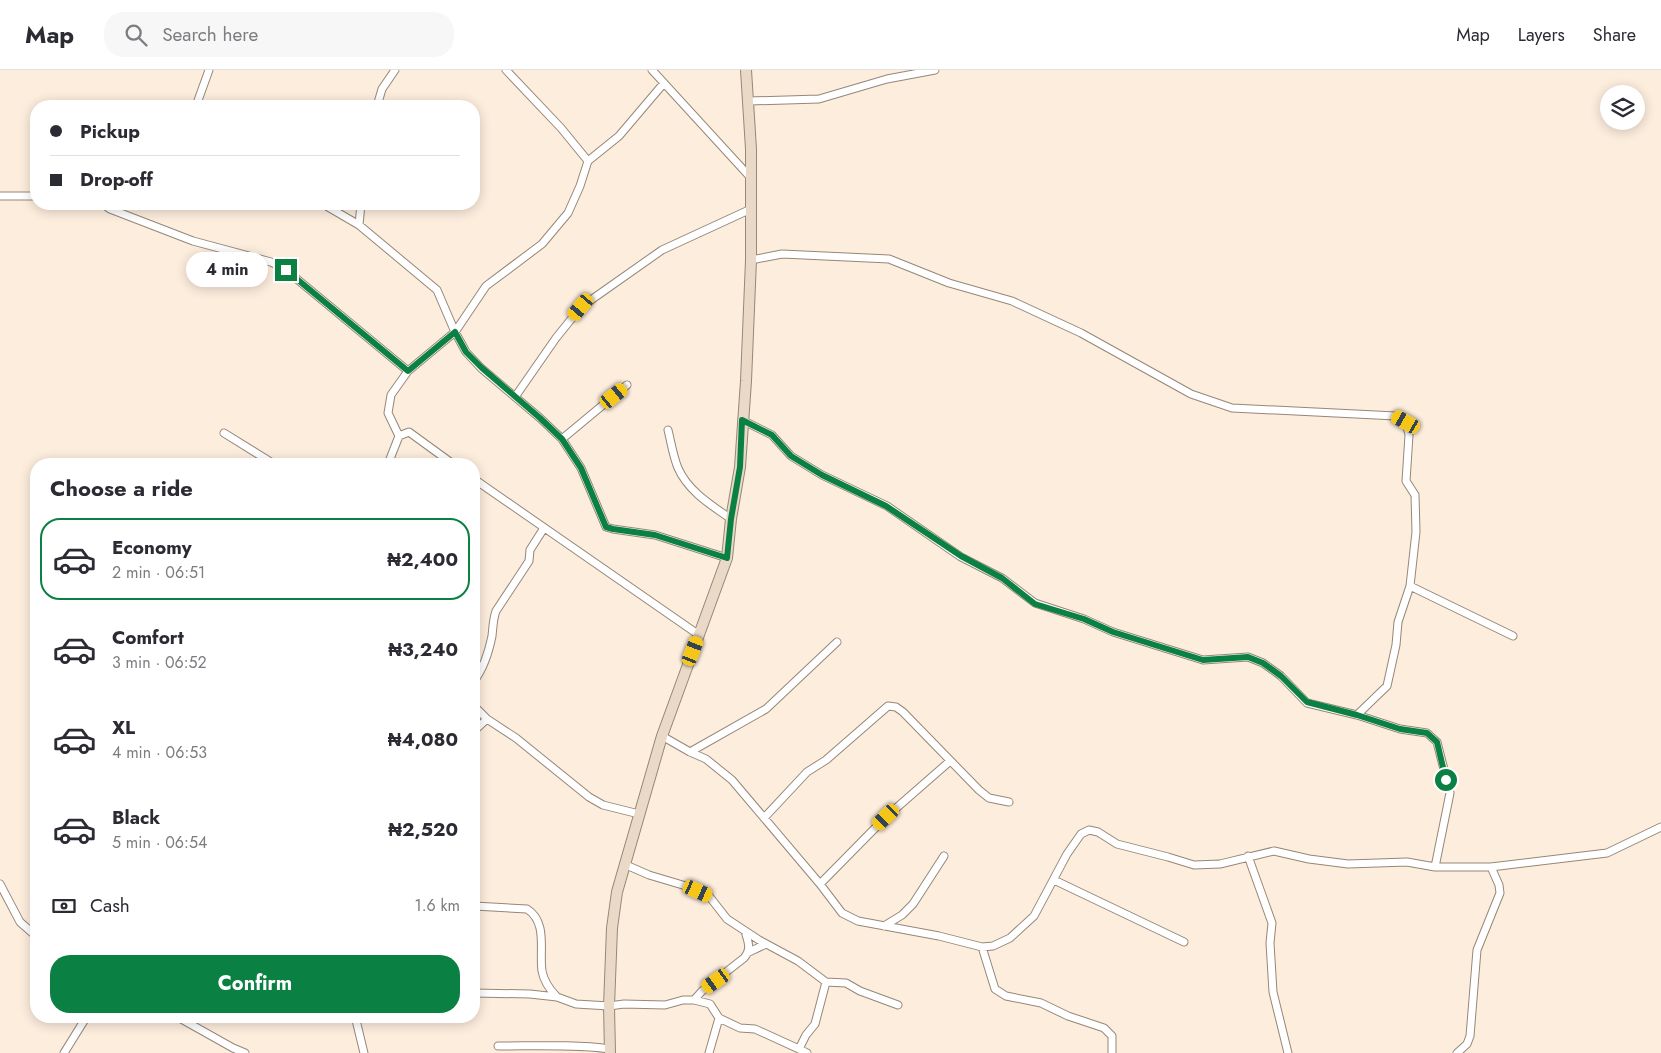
<!DOCTYPE html>
<meta charset="utf-8">
<style>
:root{--surface:#fff;--page:#f7f7f7;--text:#2b2b33;--muted:#7c7c81;--line:#e1e1e2;--accent:#0b8043}
body{margin:0;font-family:Jost,sans-serif;background:var(--page);color:var(--text);height:100vh;display:flex;flex-direction:column;font-size:19px;white-space:nowrap}
*{box-sizing:border-box;margin:0}
p{font-size:16px;color:var(--muted)}
.icon{flex:none;width:28px;height:28px;fill:none;stroke:currentColor;stroke-width:2;stroke-linecap:round;stroke-linejoin:round}
.map{position:relative;flex:1;overflow:hidden}
.drawer{position:absolute;left:30px;top:388px;width:450px;height:565px;display:flex;flex-direction:column;background:var(--surface);border-radius:20px;box-shadow:0 2px 12px #0003}
.drawer>*{flex:none}
.guide{position:absolute;left:30px;top:30px;width:450px;height:110px;border-radius:20px;box-shadow:0 2px 12px #0003;display:grid;align-content:center;height:110px;padding:0 20px;background:var(--surface)}
.buttons{position:absolute;left:1600px;top:15px;display:grid;gap:10px}
.buttons a{display:grid;place-items:center;width:45px;height:45px;border-radius:50%;background:var(--surface);box-shadow:0 2px 12px #0003;font-size:25px}
.end{position:absolute;width:22px;height:22px;margin:-11px;border:6px solid #0b8043;background:#fff;box-shadow:0 0 0 2px #fff}
.from{border-radius:50%}
.bubble{position:absolute;height:35px;border-radius:18px;background:var(--surface);box-shadow:0 2px 12px #0003;font-size:16px;font-weight:700;line-height:35px;text-align:center}
.car{position:absolute;width:15px;height:30px;margin:-15px -8px;border-radius:6px;box-shadow:0 0 4px 1px #0007;background:linear-gradient(#f5c518 24%,#345 0 40%,#f5c518 0 76%,#345 0 86%,#f5c518 0)}
.guide b{display:flex;align-items:center;gap:18px;height:48px;font-size:19px}
.guide b+b{border-top:1px solid var(--line)}
.guide i{width:12px;height:12px;background:var(--text)}
ul{padding:0;list-style:none}
li{display:flex;align-items:center;gap:15px;height:82px;margin:0 10px 8px;padding:0 10px;border:2px solid transparent;border-radius:20px}
li div{flex:1}
li b{display:block;font-size:19px}
li em{font-style:normal;font-weight:700}
li.current{border-color:var(--accent)}
li>.icon{width:45px;height:45px;stroke-width:1.5}
h2{padding:0 20px;font-size:22px;line-height:60px}
.pay{display:flex;align-items:center;gap:12px;height:55px;padding:0 20px;font-size:19px}
.pay p{margin-inline-start:auto}
.cta{display:flex;gap:10px;margin-top:auto;padding:10px 20px}
.cta a{flex:1;height:58px;border-radius:20px;background:var(--accent);color:#fff;font-size:20px;font-weight:700;line-height:58px;text-align:center}
header{display:flex;align-items:center;gap:30px;box-sizing:border-box;height:70px;padding:0 25px;background:var(--surface);border-bottom:1px solid var(--line)}
header strong{font-size:24px}
nav{display:flex;gap:28px;margin-inline-start:auto;font-size:18px}
.search{width:350px;height:45px;background:var(--page);display:flex;align-items:center;gap:12px;box-sizing:border-box;padding:0 18px;border-radius:20px;color:var(--muted);font-size:19px}
.map>svg:first-child{display:block}
.lines{fill:none;stroke-linecap:round;stroke-linejoin:round}
.street-casing{stroke:#958779;stroke-width:9}
.secondary-casing{stroke:#958779;stroke-width:12}
.street{stroke:#fff;stroke-width:7}
.secondary{stroke:#ead9c7;stroke-width:10}
.route{stroke:#0b8043;stroke-width:6}
</style>
<header>
<strong>Map</strong>
<div class="search"><svg class="icon" aria-label="search" viewBox="0 0 24 24"><circle cx="10" cy="10" r="6"/><path d="M15 15l6 6"/></svg>Search here</div>
<nav><a>Map</a><a>Layers</a><a>Share</a></nav>
</header>
<div class="map">
<svg width="1661" height="983" viewBox="0 0 1661 983">
<rect width="100%" height="100%" fill="#fdeddd"/>
<g class="lines">
<g class="street-casing">
<path id="street" d="M506 0 561 58 588 91
M652 0 751 108
M749 31 819 29 887 9 935 0
M196 36 209 0
M377 36 382 19 395 0
M0 126H36
M103 134 110 139 193 171 271 192 286 200 408 301
M323 134 359 155 437 220 455 262 466 282 481 298 540 348 562 369 581 398 606 457 613 459 655 465 727 488
M359 155 361 134
M751 190 782 184 889 189 949 213 1012 231 1081 263 1191 324 1232 338 1396 346 1406 352 1409 365 1406 411 1415 425 1416 462 1410 516 1398 552 1396 575 1387 616 1357 645
M515 327 556 268 581 237 662 180 751 139
M742 350 772 365 791 386 822 405 887 436 961 487 1002 508 1035 533 1084 549 1113 562 1203 590 1248 587 1263 593 1281 606 1307 633 1357 645 1400 659 1427 663 1437 672 1450 723 1435 797
M668 360C671 372 673 386 678 398 688 421 711 435 731 449
M224 363 274 394
M399 366 388 343 391 325 408 301 455 262 486 216 542 174 568 143 580 116 588 91 619 66 664 13
M562 369 627 315
M388 394 399 366 409 362 453 394
M474 409 699 565
M1410 516 1513 566
M474 611C483 599 489 581 492 566 493 557 493 549 496 541L529 491 530 480 544 458
M474 636 487 649 516 668 589 727 603 735 639 744
M474 661 487 649
M662 666 690 682 706 689 732 710 820 814 842 843 858 851 939 866 982 877 993 876 1010 868 1034 846 1067 784 1081 764 1089 760 1098 762 1117 774 1168 787 1194 795 1220 794 1274 781 1309 789 1348 794 1407 792 1435 797H1491L1607 783 1661 757
M690 682 766 639 837 572
M764 748 807 702 826 690 888 636 896 637 903 642 979 720 989 728 1009 732
M1248 786 1272 853 1270 873 1273 922 1288 983
M624 794 649 805 686 816 709 826 727 849 759 870 798 891 826 912 815 954 806 965 799 979 807 983
M1054 810 1184 872
M0 814 20 852 36 866
M820 814 886 747 950 691
M474 836 527 839C548 852 539 881 542 901 544 912 549 919 557 927
M884 856 902 845 913 834 944 786
M982 877 995 919 1006 926 1041 933 1068 946 1104 958 1112 966V983
M749 882 766 874
M826 912 846 913 860 921 898 935
M474 923 530 924 557 927 576 934 609 936 624 934 665 935 683 930H694L710 934 719 948 740 958 755 959 799 979
M694 930 702 921 744 888C752 879 748 872 745 861
M176 946 233 978 245 983
M355 946 364 983
M498 976C534 976 575 974 610 979
M64 983 87 946
M709 983 719 948
M1457 983 1467 974 1470 966 1477 880 1500 823 1499 815 1491 797"/>
</g>
<g class="secondary-casing">
<path id="secondary" d="M610 983 609 936 612 858 617 822 662 666 727 488 731 449 740 397 746 311 751 190V79L746 0"/>
</g>
<use href="#street" class="street"/>
<use href="#secondary" class="secondary"/>
</g>
<g class="lines">
<path class="route" d="M286 200 408 301 455 262 466 282 482 298 540 348 562 369 581 398 606 457 613 459 655 465 727 488 731 449 740 397 742 350 772 365 791 386 822 405 886 436 961 486 1002 508 1035 534 1084 549 1113 562 1203 590 1248 587 1263 593 1281 606 1307 632 1357 645 1400 659 1427 663 1437 672 1446 710"/>
</g>
</svg>
<div class="buttons">
<a><svg class="icon" aria-label="layers" viewBox="0 0 24 24"><path d="M12 4l9 5-9 5-9-5zM3 14l9 5 9-5"/></svg></a>
</div>
<i class="end from" style="left:1446px;top:710px"></i>
<i class="end" style="left:286px;top:200px"></i>
<div class="bubble" style="left:186px;top:182px;width:82px">4 min</div>
<i class="car" style="left:581px;top:237px;rotate:220deg"></i>
<i class="car" style="left:614px;top:326px;rotate:51deg"></i>
<i class="car" style="left:1406px;top:352px;rotate:300deg"></i>
<i class="car" style="left:693px;top:581px;rotate:21deg"></i>
<i class="car" style="left:886px;top:747px;rotate:226deg"></i>
<i class="car" style="left:698px;top:821px;rotate:114deg"></i>
<i class="car" style="left:716px;top:911px;rotate:235deg"></i>
<div class="guide">
<b><i class="from"></i>Pickup</b>
<b><i></i>Drop-off</b>
</div>
<section class="drawer">
<h2>Choose a ride</h2>
<ul>
<li class="current"><svg class="icon" aria-label="car" viewBox="0 0 24 24"><path d="M5 17H2v-5l4-1 3-4h7l3 4 3 1v5h-3M9 17h6M6 11h13"/><circle cx="7" cy="17" r="2"/><circle cx="17" cy="17" r="2"/></svg><div><b>Economy</b><p>2 min · 06:51</p></div><em>₦2,400</em></li>
<li><svg class="icon" aria-label="car" viewBox="0 0 24 24"><path d="M5 17H2v-5l4-1 3-4h7l3 4 3 1v5h-3M9 17h6M6 11h13"/><circle cx="7" cy="17" r="2"/><circle cx="17" cy="17" r="2"/></svg><div><b>Comfort</b><p>3 min · 06:52</p></div><em>₦3,240</em></li>
<li><svg class="icon" aria-label="car" viewBox="0 0 24 24"><path d="M5 17H2v-5l4-1 3-4h7l3 4 3 1v5h-3M9 17h6M6 11h13"/><circle cx="7" cy="17" r="2"/><circle cx="17" cy="17" r="2"/></svg><div><b>XL</b><p>4 min · 06:53</p></div><em>₦4,080</em></li>
<li><svg class="icon" aria-label="car" viewBox="0 0 24 24"><path d="M5 17H2v-5l4-1 3-4h7l3 4 3 1v5h-3M9 17h6M6 11h13"/><circle cx="7" cy="17" r="2"/><circle cx="17" cy="17" r="2"/></svg><div><b>Black</b><p>5 min · 06:54</p></div><em>₦2,520</em></li>
</ul>
<div class="pay"><svg class="icon" aria-label="cash" viewBox="0 0 24 24"><path d="M3 7h18v10H3z"/><circle cx="12" cy="12" r="2"/></svg>Cash<p>1.6 km</p></div>
<div class="cta"><a>Confirm</a></div>
</section>
</div>
